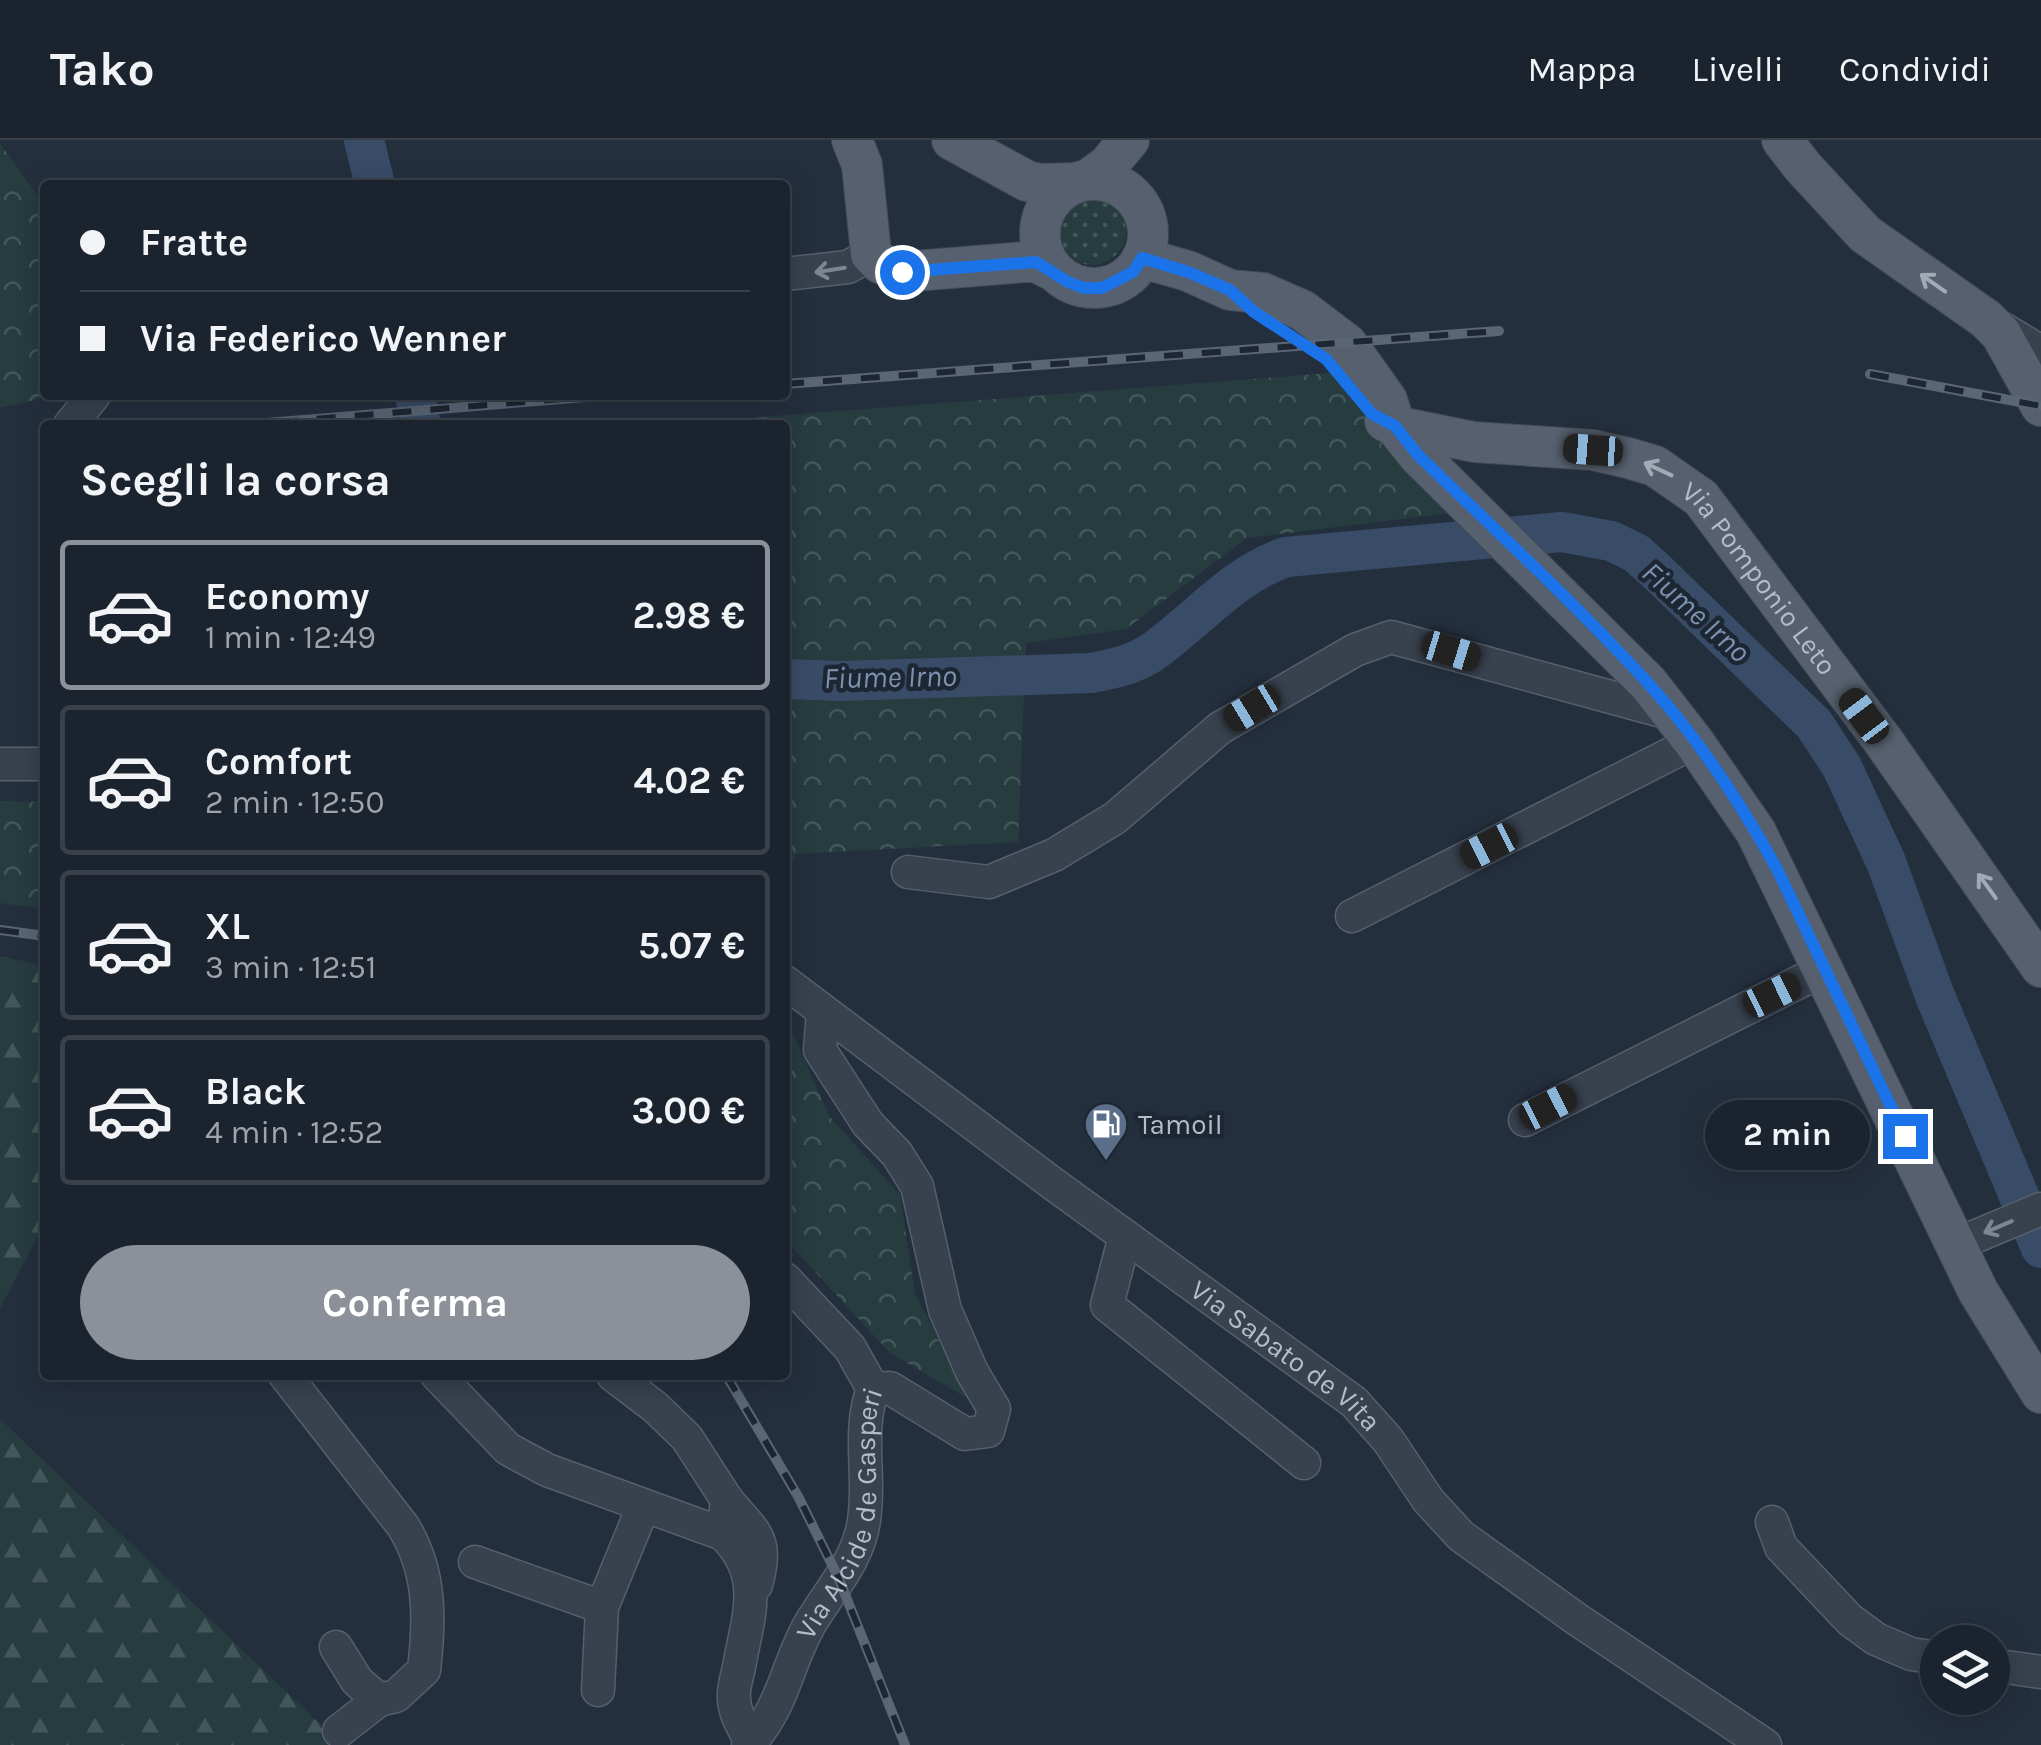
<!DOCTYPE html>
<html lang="it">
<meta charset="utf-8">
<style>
:root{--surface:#1b232e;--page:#282f3a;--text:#f1f3f6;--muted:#a0a4aa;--line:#39404a;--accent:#8c9099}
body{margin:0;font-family:Karla,sans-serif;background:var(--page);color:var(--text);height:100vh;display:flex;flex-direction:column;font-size:38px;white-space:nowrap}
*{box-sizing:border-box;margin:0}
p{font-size:32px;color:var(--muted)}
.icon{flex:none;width:55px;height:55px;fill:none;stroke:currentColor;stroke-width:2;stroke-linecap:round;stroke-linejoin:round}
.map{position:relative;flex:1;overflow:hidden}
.sheet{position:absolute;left:40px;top:280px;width:750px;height:960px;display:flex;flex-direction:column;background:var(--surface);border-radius:10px;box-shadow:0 5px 25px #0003,0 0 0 2px var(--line)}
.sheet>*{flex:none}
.top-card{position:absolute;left:40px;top:40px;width:750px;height:220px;border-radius:10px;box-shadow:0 5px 25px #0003,0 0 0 2px var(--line);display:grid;align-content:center;height:220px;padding:0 40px;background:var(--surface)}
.buttons{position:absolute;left:1920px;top:1485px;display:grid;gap:20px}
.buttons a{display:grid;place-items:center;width:90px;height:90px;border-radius:50%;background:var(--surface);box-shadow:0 5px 25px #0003,0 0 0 2px var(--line);font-size:50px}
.end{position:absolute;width:45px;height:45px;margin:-22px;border:12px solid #1a73e8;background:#fff;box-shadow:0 0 0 5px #fff}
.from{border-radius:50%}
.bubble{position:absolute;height:70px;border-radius:35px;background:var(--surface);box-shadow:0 5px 25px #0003,0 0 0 2px var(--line);font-size:32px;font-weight:700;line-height:70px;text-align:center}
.car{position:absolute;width:30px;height:60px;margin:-30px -15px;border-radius:12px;box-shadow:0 0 8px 2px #0007;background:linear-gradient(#222 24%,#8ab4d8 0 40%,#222 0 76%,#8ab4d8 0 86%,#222 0)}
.top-card b{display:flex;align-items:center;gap:35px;height:95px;font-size:38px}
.top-card b+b{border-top:2px solid var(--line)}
.top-card i{width:25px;height:25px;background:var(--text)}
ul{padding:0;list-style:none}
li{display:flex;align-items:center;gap:30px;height:150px;margin:0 20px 15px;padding:0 20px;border:5px solid var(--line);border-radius:10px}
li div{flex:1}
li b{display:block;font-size:38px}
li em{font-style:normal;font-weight:700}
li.selected{border-color:var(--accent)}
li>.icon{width:90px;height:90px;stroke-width:1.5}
h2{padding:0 40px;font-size:45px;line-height:120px}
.primary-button{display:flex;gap:20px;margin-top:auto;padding:20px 40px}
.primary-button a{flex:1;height:115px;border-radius:60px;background:var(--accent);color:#fff;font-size:40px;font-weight:700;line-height:115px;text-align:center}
header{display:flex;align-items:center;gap:60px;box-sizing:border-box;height:140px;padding:0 50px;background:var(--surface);border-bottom:2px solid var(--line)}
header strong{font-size:48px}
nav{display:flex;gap:55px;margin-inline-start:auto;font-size:35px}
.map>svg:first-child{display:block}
.grass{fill:url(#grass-dots)}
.forest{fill:url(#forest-firs)}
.park{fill:url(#park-crowns)}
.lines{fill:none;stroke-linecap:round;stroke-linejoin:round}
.river{stroke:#394c67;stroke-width:40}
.minor-casing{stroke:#565f6c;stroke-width:35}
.major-casing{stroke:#414a57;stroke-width:42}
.minor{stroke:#38414e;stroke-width:32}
.major{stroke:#56606e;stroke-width:40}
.rail-casing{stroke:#5a6575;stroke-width:10}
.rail{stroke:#1d2633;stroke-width:6;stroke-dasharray:19;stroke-linecap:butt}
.oneway{stroke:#7c8592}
.oneway2{stroke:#a1aab7}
.route{stroke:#1a73e8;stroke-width:12}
.labels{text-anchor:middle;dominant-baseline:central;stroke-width:9;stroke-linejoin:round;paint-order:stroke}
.street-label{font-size:28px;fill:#b4bcc9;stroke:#1d2633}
.poi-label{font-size:28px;fill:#b4bcc9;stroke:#1d2633;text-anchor:start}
.water-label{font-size:30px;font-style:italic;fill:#7c92b1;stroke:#1d2633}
</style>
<header>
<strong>Tako</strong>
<nav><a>Mappa</a><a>Livelli</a><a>Condividi</a></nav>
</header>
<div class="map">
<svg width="2041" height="1605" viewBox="0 0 2041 1605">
<defs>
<pattern id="grass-dots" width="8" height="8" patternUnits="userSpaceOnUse" patternTransform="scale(2.5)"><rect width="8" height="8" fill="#263c3f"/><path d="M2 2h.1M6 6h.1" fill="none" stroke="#435659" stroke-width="1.8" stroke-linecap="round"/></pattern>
<pattern id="forest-firs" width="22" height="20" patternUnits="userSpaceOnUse" patternTransform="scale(2.5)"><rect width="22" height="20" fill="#263c3f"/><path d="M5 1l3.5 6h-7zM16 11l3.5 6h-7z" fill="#435659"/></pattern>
<pattern id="park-crowns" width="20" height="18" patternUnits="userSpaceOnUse" patternTransform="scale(2.5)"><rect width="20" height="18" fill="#263c3f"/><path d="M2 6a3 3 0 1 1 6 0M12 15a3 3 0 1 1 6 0" fill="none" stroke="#435659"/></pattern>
</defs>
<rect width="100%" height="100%" fill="#242f3e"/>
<path class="grass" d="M1058 91a34 34 0 1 1 68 0a34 34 0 1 1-68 0Z"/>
<path class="forest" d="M0 816 45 826V1083L0 1168Z
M0 1279 342 1605H0Z"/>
<path class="park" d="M0 3 45 66V254L39 259 0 268Z
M1330 233 1449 373 1247 398 1126 489 1026 503 1018 702 796 714 785 737V285H658Z
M0 661 45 662V769L0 763Z
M785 875 829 976 900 1055 915 1153 967 1258 890 1213 785 1099Z"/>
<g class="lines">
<path class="river" d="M364 0 375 45
M415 255 421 285
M785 539 841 541 1091 533C1112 529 1133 525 1151 513 1197 481 1231 436 1286 417L1562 392 1611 401 1636 413 1655 430 1814 584 1842 627 1886 722 1935 856 2041 1108"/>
<g class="minor-casing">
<g id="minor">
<path d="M785 134 848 127 871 114"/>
<path d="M1993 183 2041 212"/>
<path d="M70 285 94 255"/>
<path d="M0 624H45"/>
<path d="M908 732 989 742 1054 715 1115 678 1220 588 1355 510 1391 497 1673 574"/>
<path d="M1352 776 1694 602"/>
<path id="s1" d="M785 842 1052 1043 1354 1262 1388 1300 1428 1360 1461 1396 1578 1480 1765 1605"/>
<path d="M1525 980 1825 829"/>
<path d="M1125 1096 1107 1165 1304 1323"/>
<path d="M1955 1105 2041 1069"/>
<path d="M785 1139 850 1208 873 1249"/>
<path d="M285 1235 403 1386C431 1431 430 1479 424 1530L396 1556 379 1560 357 1541 336 1507"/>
<path d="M437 1235 508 1309 547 1330 723 1394C766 1436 748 1475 739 1527 737 1537 733 1548 734 1558 734 1574 744 1588 751 1602"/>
<path d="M613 1235 655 1267 687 1298 727 1360 723 1394"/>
<path d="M727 1360C756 1395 769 1398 756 1445"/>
<path d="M1772 1382 1781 1407 1850 1480 1876 1499 1911 1514 1938 1518"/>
<path d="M475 1422 602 1467"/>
<path d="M1992 1525 2041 1532"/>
<path d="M598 1550 602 1467 643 1367"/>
<path d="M339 1591 379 1560"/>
<path id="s2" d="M748 1605C784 1567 786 1525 811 1482 831 1449 859 1419 864 1380 871 1336 857 1291 873 1249L890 1248 965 1294 988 1291 994 1269 972 1232 945 1170 917 1046 897 1014 868 984 820 910 823 871"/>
</g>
</g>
<g class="major-casing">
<g id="major">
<path d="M852 0 862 25 871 114 880 123 902 132 1025 122H1036L1054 131"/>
<path d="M952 0 1027 41 1040 44 1074 43"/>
<path d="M1782 0 1803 27 1865 94 1986 179 2001 194 2041 266"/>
<path d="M1089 39 1108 25 1129 0"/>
<circle cx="1094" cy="94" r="54"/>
<path d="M1142 118 1188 131 1230 150 1263 153 1302 170 1347 204 1387 260 1395 286 1418 315 1648 543 1694 602 1756 692 1978 1151 2041 1253"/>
<path id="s3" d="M1385 281 1395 286 1474 302 1593 310 1628 318 1655 326 1701 358 1884 602 2041 827"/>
</g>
</g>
<use href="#minor" class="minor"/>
<use href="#major" class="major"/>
<g class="rail-casing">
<path id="rail" d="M1870 234 2041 266
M785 244 1499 191
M241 285 611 255
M0 790 45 796
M726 1235 799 1358 839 1439 905 1605"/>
</g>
<use href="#rail" class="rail"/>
</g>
<defs><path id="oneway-shaft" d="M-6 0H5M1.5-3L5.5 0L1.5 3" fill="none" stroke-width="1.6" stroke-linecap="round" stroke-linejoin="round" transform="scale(2.5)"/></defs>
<g class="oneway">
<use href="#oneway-shaft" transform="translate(830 130) rotate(171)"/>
<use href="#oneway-shaft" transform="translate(1998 1087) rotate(157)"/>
</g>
<g class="oneway2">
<use href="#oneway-shaft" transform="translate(1933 143) rotate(-145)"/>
<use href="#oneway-shaft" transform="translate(1658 329) rotate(-155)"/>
<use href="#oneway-shaft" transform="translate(1987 746) rotate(-126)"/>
</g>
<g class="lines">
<path class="route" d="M902 132 1036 122 1068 142 1084 148H1102L1133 132 1142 118 1188 132 1230 150 1254 172 1326 219 1372 274 1395 286 1418 315C1495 390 1575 463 1647 542 1698 598 1742 665 1778 731L1905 996"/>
</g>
<defs>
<g id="fuel-pin" transform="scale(2.25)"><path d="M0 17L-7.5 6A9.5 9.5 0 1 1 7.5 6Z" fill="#5c6f8a" stroke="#1d2633"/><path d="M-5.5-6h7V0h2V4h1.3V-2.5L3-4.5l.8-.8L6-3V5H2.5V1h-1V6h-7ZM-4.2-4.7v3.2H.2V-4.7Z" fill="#fff"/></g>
</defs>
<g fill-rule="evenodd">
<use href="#fuel-pin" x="1106" y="984"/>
</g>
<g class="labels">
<g class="street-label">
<text stroke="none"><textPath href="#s3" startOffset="430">Via Pomponio Leto</textPath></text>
<text stroke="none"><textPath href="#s1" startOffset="625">Via Sabato de Vita</textPath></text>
<text stroke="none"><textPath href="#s2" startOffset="255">Via Alcide de Gasperi</textPath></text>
</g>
<g class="poi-label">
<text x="1138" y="984">Tamoil</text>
</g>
<g class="water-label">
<text transform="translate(1696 472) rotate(42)">Fiume Irno</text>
<text transform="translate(890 537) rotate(-1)">Fiume Irno</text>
</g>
</g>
</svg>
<div class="buttons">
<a><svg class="icon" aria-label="layers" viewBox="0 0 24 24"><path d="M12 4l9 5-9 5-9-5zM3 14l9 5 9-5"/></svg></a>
</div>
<i class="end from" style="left:902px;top:132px"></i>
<i class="end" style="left:1905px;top:996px"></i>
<div class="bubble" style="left:1705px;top:960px;width:165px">2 min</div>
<i class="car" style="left:1593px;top:310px;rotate:274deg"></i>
<i class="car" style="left:1451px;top:511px;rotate:107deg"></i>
<i class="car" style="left:1252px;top:568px;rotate:239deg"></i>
<i class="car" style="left:1864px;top:576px;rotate:323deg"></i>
<i class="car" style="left:1489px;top:706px;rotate:243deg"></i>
<i class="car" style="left:1772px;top:855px;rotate:64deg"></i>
<i class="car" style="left:1548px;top:967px;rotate:63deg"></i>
<div class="top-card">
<b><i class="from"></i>Fratte</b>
<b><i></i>Via Federico Wenner</b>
</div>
<section class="sheet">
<h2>Scegli la corsa</h2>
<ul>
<li class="selected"><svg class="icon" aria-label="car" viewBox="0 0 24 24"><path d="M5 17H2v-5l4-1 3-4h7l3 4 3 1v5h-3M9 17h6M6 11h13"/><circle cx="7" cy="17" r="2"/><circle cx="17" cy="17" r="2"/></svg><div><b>Economy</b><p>1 min · 12:49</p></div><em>2.98 €</em></li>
<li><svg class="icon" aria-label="car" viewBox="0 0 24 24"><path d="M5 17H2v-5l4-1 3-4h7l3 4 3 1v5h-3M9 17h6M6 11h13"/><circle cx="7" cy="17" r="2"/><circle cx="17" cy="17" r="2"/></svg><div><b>Comfort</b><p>2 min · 12:50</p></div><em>4.02 €</em></li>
<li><svg class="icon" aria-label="car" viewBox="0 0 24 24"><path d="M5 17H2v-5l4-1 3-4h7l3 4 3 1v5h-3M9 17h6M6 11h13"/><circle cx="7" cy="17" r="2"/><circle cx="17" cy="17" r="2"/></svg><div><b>XL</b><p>3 min · 12:51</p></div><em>5.07 €</em></li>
<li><svg class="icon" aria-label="car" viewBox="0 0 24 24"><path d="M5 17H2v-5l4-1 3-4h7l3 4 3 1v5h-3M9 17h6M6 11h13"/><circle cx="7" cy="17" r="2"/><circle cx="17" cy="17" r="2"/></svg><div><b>Black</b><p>4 min · 12:52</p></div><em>3.00 €</em></li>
</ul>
<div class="primary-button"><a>Conferma</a></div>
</section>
</div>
